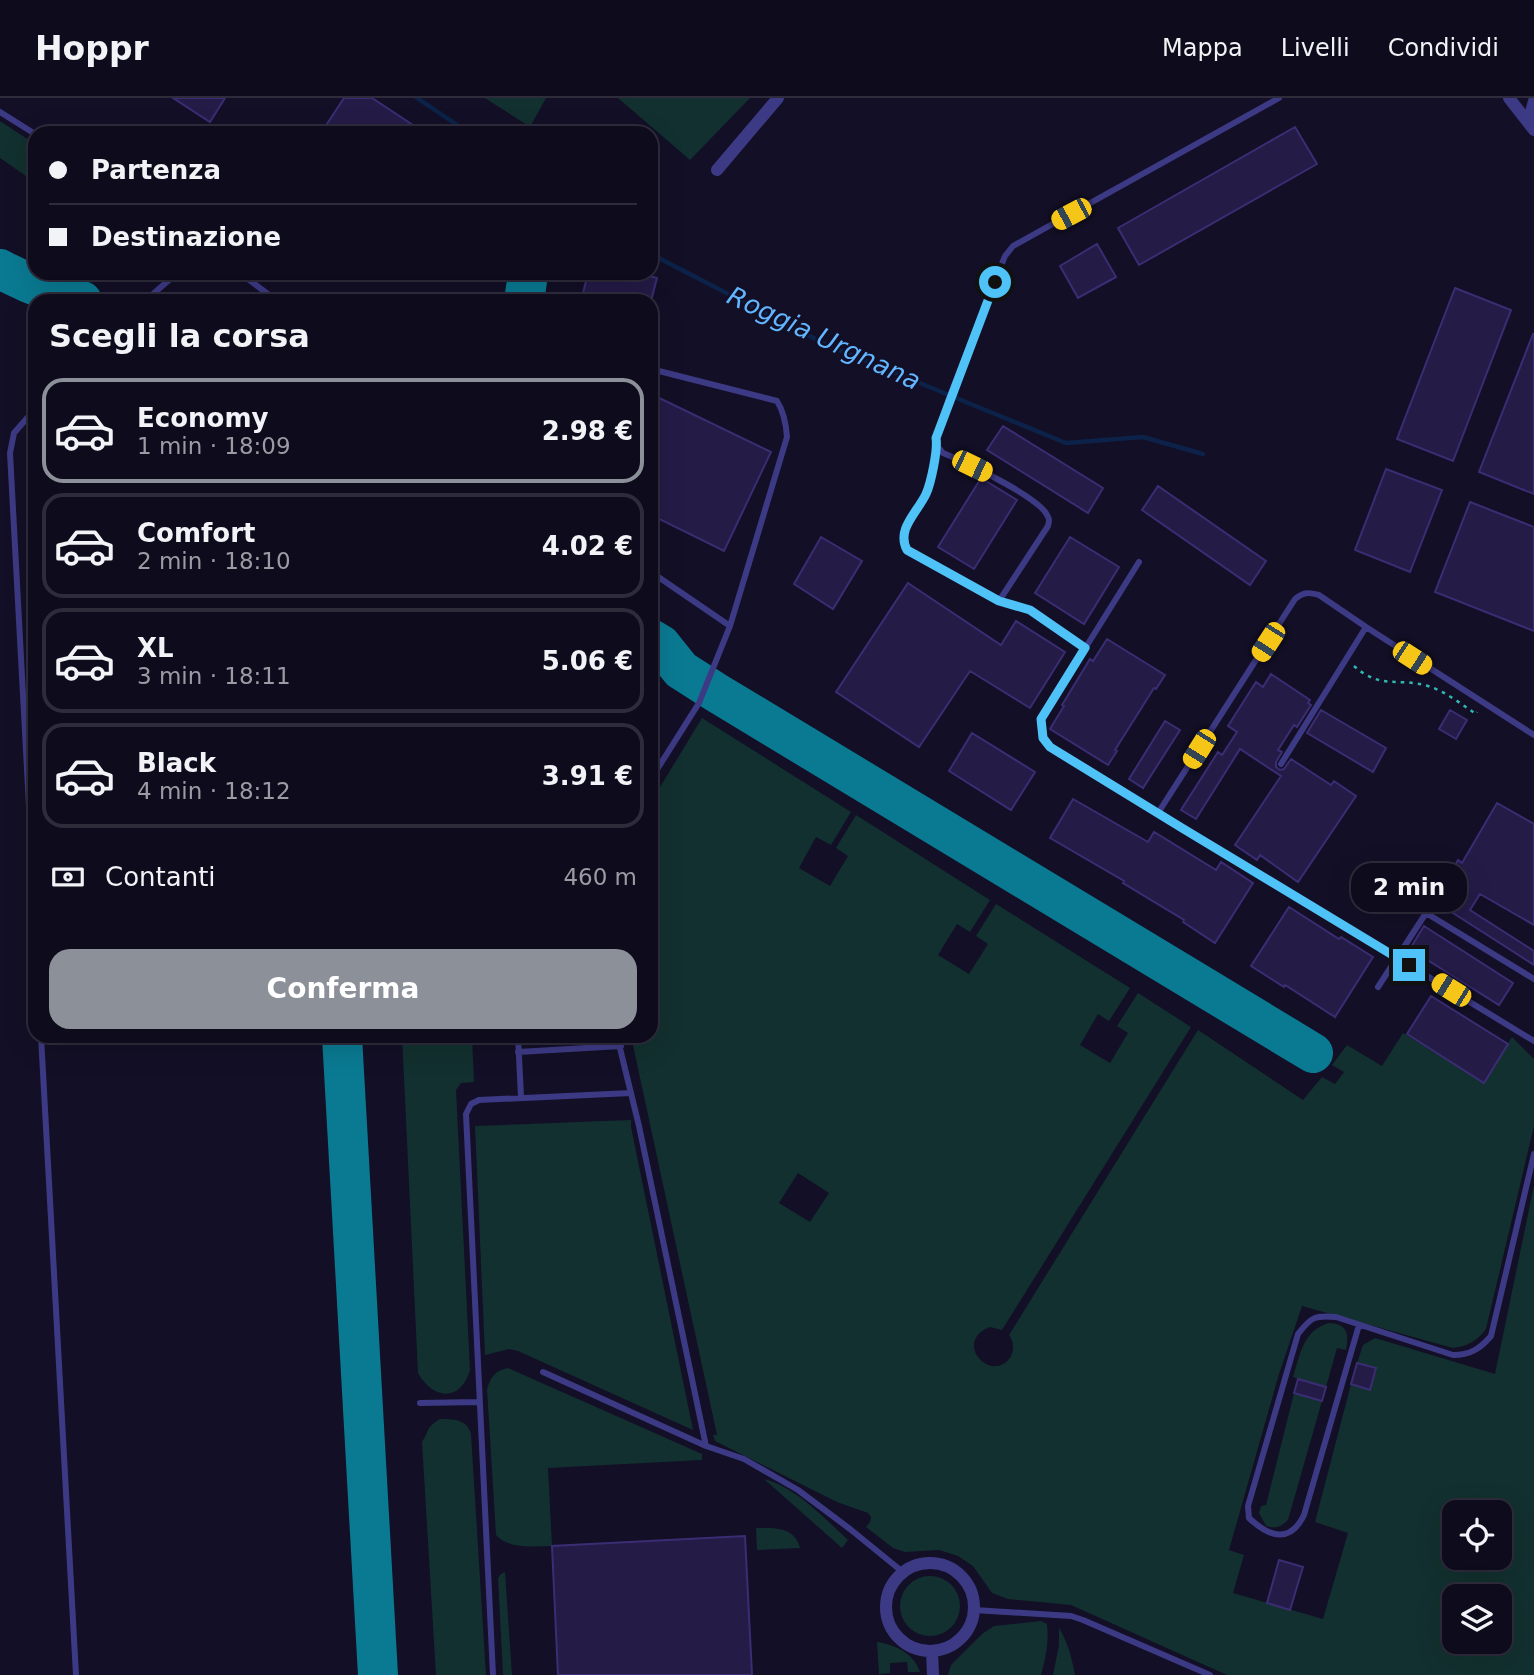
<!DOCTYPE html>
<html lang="it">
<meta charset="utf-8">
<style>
:root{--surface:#0e0b1c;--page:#1c1929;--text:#f1f3f6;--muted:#9b9ba3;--line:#2e2b3b;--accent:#8c9099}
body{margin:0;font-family:"DejaVu Sans",sans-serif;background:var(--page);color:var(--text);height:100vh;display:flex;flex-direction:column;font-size:26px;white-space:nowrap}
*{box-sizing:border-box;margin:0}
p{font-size:23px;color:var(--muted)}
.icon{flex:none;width:38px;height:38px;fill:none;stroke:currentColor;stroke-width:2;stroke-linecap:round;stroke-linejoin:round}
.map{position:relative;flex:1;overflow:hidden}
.sheet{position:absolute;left:28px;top:196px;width:630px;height:749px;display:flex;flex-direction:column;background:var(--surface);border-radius:21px;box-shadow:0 7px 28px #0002,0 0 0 2px var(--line)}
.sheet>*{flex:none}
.banner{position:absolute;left:28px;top:28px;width:630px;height:154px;border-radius:21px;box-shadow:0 7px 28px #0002,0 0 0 2px var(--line);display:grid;align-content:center;height:154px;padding:0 21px;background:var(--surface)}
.buttons{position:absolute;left:1442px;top:1402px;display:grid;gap:14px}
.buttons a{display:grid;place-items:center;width:70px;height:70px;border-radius:14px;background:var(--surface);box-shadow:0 7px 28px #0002,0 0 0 2px var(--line);font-size:35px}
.end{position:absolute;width:32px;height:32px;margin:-16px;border:9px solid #4fc3f7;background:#111;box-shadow:0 0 0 4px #111}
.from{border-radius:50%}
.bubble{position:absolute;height:49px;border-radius:21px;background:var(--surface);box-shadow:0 7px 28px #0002,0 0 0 2px var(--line);font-size:23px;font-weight:800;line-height:49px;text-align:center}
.car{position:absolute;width:21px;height:42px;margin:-21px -10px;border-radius:9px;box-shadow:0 0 5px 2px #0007;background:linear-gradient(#f5c518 24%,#345 0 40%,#f5c518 0 76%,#345 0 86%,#f5c518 0)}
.banner b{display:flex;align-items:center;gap:24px;height:66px;font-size:26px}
.banner b+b{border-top:2px solid var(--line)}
.banner i{width:18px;height:18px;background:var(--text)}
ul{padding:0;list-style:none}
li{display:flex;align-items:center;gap:21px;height:105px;margin:0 14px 10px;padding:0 7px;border:4px solid var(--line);border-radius:21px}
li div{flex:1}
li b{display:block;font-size:26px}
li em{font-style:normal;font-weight:800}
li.selected{border-color:var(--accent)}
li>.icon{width:63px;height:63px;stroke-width:1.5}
h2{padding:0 21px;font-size:32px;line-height:84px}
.pay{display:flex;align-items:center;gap:18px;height:77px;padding:0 21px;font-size:26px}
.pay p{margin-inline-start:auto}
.action{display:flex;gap:14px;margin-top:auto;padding:14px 21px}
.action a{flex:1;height:80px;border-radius:21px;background:var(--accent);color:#fff;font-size:28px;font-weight:800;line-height:80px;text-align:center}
header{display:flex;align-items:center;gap:42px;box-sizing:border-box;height:98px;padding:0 35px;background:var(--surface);border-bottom:2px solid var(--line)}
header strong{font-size:33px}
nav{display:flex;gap:38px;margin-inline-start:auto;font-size:24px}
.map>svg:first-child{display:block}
.green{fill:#12302f;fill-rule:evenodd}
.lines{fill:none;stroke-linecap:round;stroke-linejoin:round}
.stream{stroke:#0c2248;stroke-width:4.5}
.taxiway{stroke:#0a7a92;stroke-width:40}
.building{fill:#241b47;stroke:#3b2d73;stroke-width:2}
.path{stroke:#2fb8b0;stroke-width:2.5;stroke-dasharray:3.5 5;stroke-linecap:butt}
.lane{stroke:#3d3a85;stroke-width:6}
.street{stroke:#3d3a85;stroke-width:12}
.route{stroke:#4fc3f7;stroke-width:9}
.labels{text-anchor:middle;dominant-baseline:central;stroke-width:5;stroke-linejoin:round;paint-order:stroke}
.water-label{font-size:26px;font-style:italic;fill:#62b6ff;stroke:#130f26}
</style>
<header>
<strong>Hoppr</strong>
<nav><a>Mappa</a><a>Livelli</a><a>Condividi</a></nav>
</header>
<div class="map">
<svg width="1534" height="1577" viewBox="0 0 1534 1577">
<rect width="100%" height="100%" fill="#130f26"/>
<path class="green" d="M485 0H546L530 29Z
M618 0H750L690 62Z
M0 23 35 46V65L26 78 0 60Z
M702 620 851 714 831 747 816 739 799 770 830 788 848 758 836 750 856 717 990 802 970 834 957 826 938 857 969 876 988 846 976 838 996 806 1130 890 1109 923 1098 916 1080 947 1110 965 1128 935 1117 928 1138 895 1191 929 1002 1232 990 1229C951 1244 993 1288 1011 1258 1015 1250 1013 1243 1009 1237L1198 932 1303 1002 1322 979 1335 986 1344 974 1332 967 1347 947 1382 968 1403 935 1483 984 1512 939 1534 961V1028L1486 1231C1477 1243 1468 1248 1453 1250L1302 1208 1279 1276 1229 1452 1244 1457 1233 1495 1323 1521 1348 1435 1315 1424 1351 1286 1370 1291 1376 1271 1357 1265 1363 1247 1375 1240 1495 1276 1534 1087V1577H1227L1071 1507 1008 1501 992 1495 973 1468 958 1458 939 1452 905 1454 893 1450 866 1429 870 1424 871 1419 868 1415 837 1404 715 1343 713 1337H717L631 938H651V704ZM798 1075 829 1095 810 1124 779 1105ZM1454 1414H1500V1460H1454ZM1454 1498H1500V1544H1454Z
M402 938H472L474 984 461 985 456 992 470 1272C461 1304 433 1302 418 1275Z
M631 1022V1029L693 1332 518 1253 509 1251 485 1257 475 1028Z
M1329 1225C1348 1226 1349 1236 1346 1252L1337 1250 1326 1289 1293 1279C1300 1257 1303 1232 1329 1225Z
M508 1270 702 1356V1362L548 1370 552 1448C532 1448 510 1452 496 1437L487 1291C491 1278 495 1273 508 1270Z
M1294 1295 1322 1303 1288 1422C1281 1429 1276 1431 1266 1428L1259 1415 1261 1408 1266 1407Z
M440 1321C453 1321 467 1321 471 1336L486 1577H436L422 1344C430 1332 425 1330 440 1321Z
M764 1381C797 1390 823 1419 848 1442L842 1450Z
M756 1430C775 1430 794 1428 800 1450L757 1452Z
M505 1474 512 1577H503L498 1480 501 1476Z
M900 1508a30 30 0 1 1 60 0a30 30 0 1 1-60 0Z
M1041 1523 1047 1526C1049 1544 1046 1559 1041 1577H948L951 1567 982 1536 994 1528Z
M1059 1530C1068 1544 1072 1561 1075 1577H1053L1059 1547Z
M877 1544C895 1547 914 1555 920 1574H908L907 1564 890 1565V1575L879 1576Z"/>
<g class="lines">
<path class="stream" d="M417 0 469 35
M651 156 827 247 1066 345 1143 339 1203 356"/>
<path class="taxiway" d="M0 171C26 185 53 196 82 203
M524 203 527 183 525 175
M651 541 661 547 681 572 717 595 1313 955
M342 938 378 1577"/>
</g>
<path class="building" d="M173 0H225L210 24Z
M344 0H372L425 35H321Z
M1295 29 1317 66 1139 167 1118 130Z
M1097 146 1116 179 1078 200 1060 168Z
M588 175H637L657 180 651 203 619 195 617 203H581Z
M1455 190 1511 212 1453 363 1397 341Z
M1533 236H1534V396L1479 374Z
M651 296 771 354 724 453 651 417Z
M1003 328 1103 390 1088 415 987 352Z
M1386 371 1442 392 1410 474 1355 452Z
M981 380 1017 402 974 471 938 449Z
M1158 388 1266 463 1250 487 1142 412Z
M1470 404 1534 429V533L1435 494Z
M821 439 862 463 833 511 794 486Z
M1070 439 1119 469 1084 526 1035 495Z
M908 485 1001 547 1016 523 1065 554 1030 610 970 573 919 649 836 594Z
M1107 541 1165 577 1156 591 1154 590 1115 652 1117 653 1108 667 1050 631 1064 608 1062 607 1090 561 1093 563Z
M1271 576 1310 602 1308 605 1311 607 1297 629 1294 627 1278 652 1282 654 1276 664V669L1280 672 1284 671 1291 661 1331 687 1334 683 1356 698 1298 784 1260 757 1257 762 1235 747 1281 678 1240 651 1196 721 1181 712 1218 654 1222 657 1237 634 1228 628 1256 584 1263 589Z
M1321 612 1386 650 1373 674 1307 635Z
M1450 612 1467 622 1456 641 1439 631Z
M1165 623 1180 632 1143 690 1129 681Z
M972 635 1035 674 1011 712 949 673Z
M1073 701 1148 744 1154 734 1216 772 1221 764 1253 785 1215 845 1183 824 1184 822 1123 785 1124 783 1050 740Z
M1497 705 1534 726V827L1480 796 1470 812 1534 853V867L1439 806 1454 781 1449 778 1458 762 1462 765Z
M1289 809 1339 841 1341 839 1373 859 1335 919 1285 887 1284 889 1251 868Z
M1424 828 1513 885 1499 907 1410 851Z
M1431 898 1508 946 1484 985 1407 936Z
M1357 1265 1376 1270 1370 1292 1351 1286Z
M1298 1281 1326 1289 1322 1303 1294 1295Z
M745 1438 752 1577H558L552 1448Z
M1279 1462 1303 1469 1290 1512 1267 1505Z"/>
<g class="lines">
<path class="path" d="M1354 568C1381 592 1397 579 1428 588 1445 593 1461 606 1476 616L1477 614"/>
<path class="lane" d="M0 14 35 36
M240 175 277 203
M145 203 177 175
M651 271 777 303C784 314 786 325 787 339L730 528 699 605 651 681
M35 311 14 335 10 355 35 820
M937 348C934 363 931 378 927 392 921 413 895 429 907 452L999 503 1030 512 1085 550
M1139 464 1041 621 1043 640 1050 649 1534 943
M651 474 730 528
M999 503 1048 428C1049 423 1050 422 1047 417 1039 399 963 363 943 355L937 348 936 340 949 300 1005 158 1013 148 1279 0
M1281 666 1366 529
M1158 715 1295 501C1304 494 1308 494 1319 497L1366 529 1534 637
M1378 889 1426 815 1534 881
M41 938 76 1577
M518 938 521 999
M617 938 639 1028 706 1348
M518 954 621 948
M1359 1227 1304 1417C1290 1446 1269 1439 1249 1420L1248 1408 1298 1236C1311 1219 1315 1217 1336 1219L1453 1257C1470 1257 1480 1251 1491 1238L1534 1056
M543 1274 706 1348 744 1361 798 1392 850 1431 904 1475
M420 1305 479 1304
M974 1512 1071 1518 1083 1522 1210 1577
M493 1577 466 1016 471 1006 479 1002 631 995"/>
<path class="street" d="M1509 0 1534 32
M1533 30 1531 14 1534 3
M717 72 778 0
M886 1509a44 44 0 1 1 88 0a44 44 0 1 1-88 0Z
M932 1553 933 1577"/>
</g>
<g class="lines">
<path class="route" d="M995 184 936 340C938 352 931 385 926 396 917 415 896 431 907 452L999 503 1030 512 1085 550 1041 621 1043 640 1050 649 1182 730 1409 867"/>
</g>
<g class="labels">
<g class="water-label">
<text transform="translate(824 240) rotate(25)">Roggia Urgnana</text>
</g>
</g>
</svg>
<div class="buttons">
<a><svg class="icon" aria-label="locate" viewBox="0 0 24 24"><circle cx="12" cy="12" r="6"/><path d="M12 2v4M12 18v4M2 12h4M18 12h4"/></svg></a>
<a><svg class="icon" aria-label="layers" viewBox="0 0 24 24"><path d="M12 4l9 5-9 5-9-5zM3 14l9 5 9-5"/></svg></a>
</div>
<i class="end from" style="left:995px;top:184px"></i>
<i class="end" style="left:1409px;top:867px"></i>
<div class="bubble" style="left:1351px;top:765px;width:116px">2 min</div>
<i class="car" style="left:1071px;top:116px;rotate:242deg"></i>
<i class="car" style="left:972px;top:368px;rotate:116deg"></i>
<i class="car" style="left:1268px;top:544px;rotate:213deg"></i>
<i class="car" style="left:1412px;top:560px;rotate:123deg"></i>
<i class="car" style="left:1199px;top:651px;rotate:212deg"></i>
<i class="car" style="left:1451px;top:892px;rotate:302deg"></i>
<div class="banner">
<b><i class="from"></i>Partenza</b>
<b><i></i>Destinazione</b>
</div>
<section class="sheet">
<h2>Scegli la corsa</h2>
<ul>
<li class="selected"><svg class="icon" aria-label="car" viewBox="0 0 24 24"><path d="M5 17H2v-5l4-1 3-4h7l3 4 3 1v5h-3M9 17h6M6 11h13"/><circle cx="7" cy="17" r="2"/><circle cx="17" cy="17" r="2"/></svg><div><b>Economy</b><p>1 min · 18:09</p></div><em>2.98 €</em></li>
<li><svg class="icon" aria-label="car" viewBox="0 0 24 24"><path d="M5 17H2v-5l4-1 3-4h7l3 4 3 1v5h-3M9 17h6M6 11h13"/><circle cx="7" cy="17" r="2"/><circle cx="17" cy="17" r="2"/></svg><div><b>Comfort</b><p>2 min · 18:10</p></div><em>4.02 €</em></li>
<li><svg class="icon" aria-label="car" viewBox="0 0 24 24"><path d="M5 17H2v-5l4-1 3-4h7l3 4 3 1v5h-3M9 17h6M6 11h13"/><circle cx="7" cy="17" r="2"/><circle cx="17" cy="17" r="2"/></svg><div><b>XL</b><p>3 min · 18:11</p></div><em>5.06 €</em></li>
<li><svg class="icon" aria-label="car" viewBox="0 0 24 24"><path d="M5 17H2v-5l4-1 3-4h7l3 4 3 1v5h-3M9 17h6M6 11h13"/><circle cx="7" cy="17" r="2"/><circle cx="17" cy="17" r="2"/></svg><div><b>Black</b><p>4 min · 18:12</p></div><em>3.91 €</em></li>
</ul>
<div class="pay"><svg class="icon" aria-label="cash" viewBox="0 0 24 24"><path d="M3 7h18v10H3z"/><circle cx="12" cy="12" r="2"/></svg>Contanti<p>460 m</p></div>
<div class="action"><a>Conferma</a></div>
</section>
</div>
